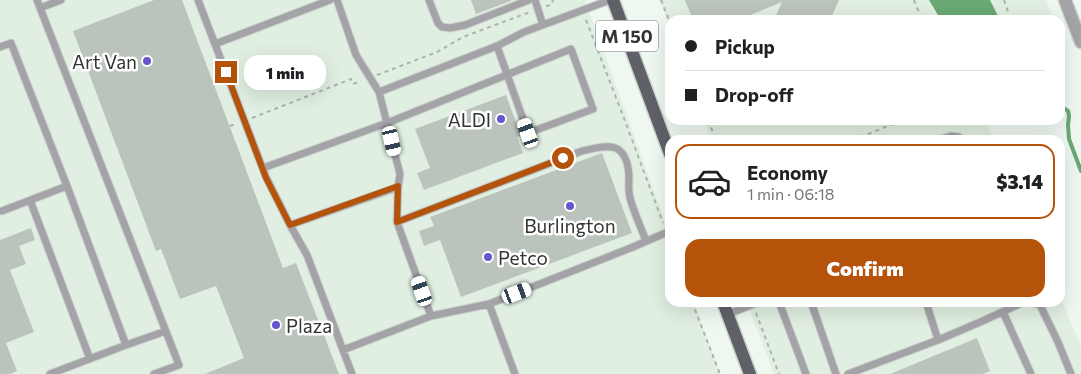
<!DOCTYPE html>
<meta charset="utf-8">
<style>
:root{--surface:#fff;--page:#f2f2f2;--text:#202124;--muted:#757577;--line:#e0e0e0;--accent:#b45309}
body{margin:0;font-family:Commissioner,sans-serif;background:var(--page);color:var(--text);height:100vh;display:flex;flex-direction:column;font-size:19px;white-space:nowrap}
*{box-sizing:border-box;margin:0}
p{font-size:16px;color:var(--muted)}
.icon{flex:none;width:28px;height:28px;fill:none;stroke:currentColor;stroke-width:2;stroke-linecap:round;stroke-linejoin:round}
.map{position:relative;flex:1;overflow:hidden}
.drawer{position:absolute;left:665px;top:135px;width:400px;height:172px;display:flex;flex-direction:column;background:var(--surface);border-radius:15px;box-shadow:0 5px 20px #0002}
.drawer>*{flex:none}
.hud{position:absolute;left:665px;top:15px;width:400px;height:110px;border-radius:15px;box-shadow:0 5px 20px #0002;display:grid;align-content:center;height:110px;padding:0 20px;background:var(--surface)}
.end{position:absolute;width:22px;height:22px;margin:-11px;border:6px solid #b45309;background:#fff;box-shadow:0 0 0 2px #fff}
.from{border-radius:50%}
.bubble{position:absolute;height:35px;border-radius:15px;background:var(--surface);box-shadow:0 5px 20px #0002;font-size:16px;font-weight:800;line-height:35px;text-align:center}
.car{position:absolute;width:15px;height:30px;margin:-15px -8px;border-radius:6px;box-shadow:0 0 4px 1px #0007;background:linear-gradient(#fff 24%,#345 0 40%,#fff 0 76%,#345 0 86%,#fff 0)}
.hud b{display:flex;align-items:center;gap:18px;height:48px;font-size:19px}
.hud b+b{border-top:1px solid var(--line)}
.hud i{width:12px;height:12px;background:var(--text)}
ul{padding:9px 0 0;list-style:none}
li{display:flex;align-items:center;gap:15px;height:75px;margin:0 10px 8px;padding:0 10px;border:2px solid transparent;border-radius:15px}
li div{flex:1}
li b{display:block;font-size:19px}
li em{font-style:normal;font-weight:800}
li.on{border-color:var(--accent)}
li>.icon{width:45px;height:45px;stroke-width:1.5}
.cta{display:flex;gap:10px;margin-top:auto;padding:10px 20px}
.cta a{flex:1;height:58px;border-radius:15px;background:var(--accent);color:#fff;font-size:20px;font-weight:800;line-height:58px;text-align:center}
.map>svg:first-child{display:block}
.built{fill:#e0efe1}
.water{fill:#69a973}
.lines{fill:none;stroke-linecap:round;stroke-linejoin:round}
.stream{stroke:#69a973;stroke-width:4}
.building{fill:#bbc4bc}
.service-casing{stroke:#cdd5ce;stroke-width:9}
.minor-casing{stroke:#cdd5ce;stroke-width:15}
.primary-casing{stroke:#cdd5ce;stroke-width:15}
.path{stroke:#acb3ac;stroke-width:2;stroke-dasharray:4 4;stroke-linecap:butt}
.service{stroke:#a3a3a8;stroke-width:7}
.minor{stroke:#a3a3a8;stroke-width:12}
.primary{stroke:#606168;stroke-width:12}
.route{stroke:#b45309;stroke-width:6}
.poi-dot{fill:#6655ce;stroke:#fff;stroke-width:2}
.labels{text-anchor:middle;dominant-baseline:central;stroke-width:5;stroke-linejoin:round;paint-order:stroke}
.shield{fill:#fff;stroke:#707270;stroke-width:1}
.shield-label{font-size:18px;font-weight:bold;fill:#323532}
.poi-label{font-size:19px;fill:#323532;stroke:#fff;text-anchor:end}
</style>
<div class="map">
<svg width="1081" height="374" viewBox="0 0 1081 374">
<rect width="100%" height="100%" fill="#eff8f0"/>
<path class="built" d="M0 0H585L670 235V302L694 303 720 374H0Z
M660 0H1046L1054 20H670V28Z
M704 120H986L994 140H711Z
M1060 296 1081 346V374H774L747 303 1060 302Z"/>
<path class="water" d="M929 0H990L1000 20H941Z"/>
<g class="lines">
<path class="stream" d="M1060 105 1068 111 1069 116 1068 125 1069 139 1081 171"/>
</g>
<path class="building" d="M154 0H182L283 268 296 263 339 374H205L244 358 216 286 180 299 161 249 156 251 73 31Z
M471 0H511V1L476 14Z
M685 0H839L830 20H774L782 2 743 18 742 20H693Z
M506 95 521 136 517 137 523 153 424 190 417 173 430 168 415 129Z
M602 153 632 233 461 297 440 240 424 246 419 231 434 226 430 217Z
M31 228 35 240 19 246 26 264 10 270 34 332 6 343 17 371 10 374H0V240Z
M977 338 990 371 983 374H890Z"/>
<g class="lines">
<g class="service-casing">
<path id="service" d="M37 0 179 365 154 374
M198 0 266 177 290 225 398 187
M337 0 356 55 379 92 400 174 398 187 397 222 431 316 489 304 515 374
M429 0 438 23 442 27 450 28 465 25 529 0
M535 0 543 25
M40 8 61 0
M215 44 330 0
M0 47 11 43 67 186
M379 92 497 46 524 32 610 0
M938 140 951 136 959 137 960 140
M263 168 387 123 571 49 593 109 528 133 497 46
M30 200 90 359
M2 211 67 186 126 345 166 331
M397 222 582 151C608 145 626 140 629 175 629 182 628 191 630 198 634 213 641 227 646 241
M290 225 307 255 352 374
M779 302 806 374
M811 302 836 374
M1030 302 1040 305 1058 342 1071 374
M489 304 633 247 670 231
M1003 312 1031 374
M728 314 759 302
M938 340 978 323 1024 302
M343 350 431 316
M50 374 126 345
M848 374 938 340 926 302"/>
</g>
<g class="minor-casing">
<path id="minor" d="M1065 0 1081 42"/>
</g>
<g class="primary-casing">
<path id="primary" d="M613 0 670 154
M723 302 750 374"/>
</g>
<path class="path" d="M661 0 670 23
M914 0 922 20
M1004 0 1011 20
M546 6 551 5 553 0
M586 20 625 121 663 223
M377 75 437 52 463 37 530 12
M252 118 351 79 353 84 361 81
M708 120 716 140
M230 126 236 124
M853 140 903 120
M692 302 720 374
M756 313 779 374"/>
<use href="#service" class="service"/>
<use href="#minor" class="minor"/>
<use href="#primary" class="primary"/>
</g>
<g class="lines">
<path class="route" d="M226 72 266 178 290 225 398 186 397 222 563 158"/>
</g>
<g class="poi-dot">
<circle cx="147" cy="61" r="5"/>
<circle cx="501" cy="119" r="5"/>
<circle cx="570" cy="206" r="5"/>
<circle cx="488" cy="257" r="5"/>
<circle cx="276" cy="325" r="5"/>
</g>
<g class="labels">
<rect class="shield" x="596" y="20.5" width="62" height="31" rx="4"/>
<g class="shield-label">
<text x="627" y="36">M 150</text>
</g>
<g class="poi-label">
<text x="137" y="61">Art Van</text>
<text x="491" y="119">ALDI</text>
<text x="570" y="225" text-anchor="middle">Burlington</text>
<text x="498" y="257" text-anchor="start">Petco</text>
<text x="286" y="325" text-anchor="start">Plaza</text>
</g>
</g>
</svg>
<i class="end from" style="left:563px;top:158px"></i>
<i class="end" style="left:226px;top:72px"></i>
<div class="bubble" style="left:244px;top:55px;width:82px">1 min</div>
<i class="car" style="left:528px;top:133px;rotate:340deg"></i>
<i class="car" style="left:392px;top:141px;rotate:167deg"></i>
<i class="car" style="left:422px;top:291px;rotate:341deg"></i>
<i class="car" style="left:517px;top:293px;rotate:69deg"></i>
<div class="hud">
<b><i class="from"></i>Pickup</b>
<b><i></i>Drop-off</b>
</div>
<section class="drawer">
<ul>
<li class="on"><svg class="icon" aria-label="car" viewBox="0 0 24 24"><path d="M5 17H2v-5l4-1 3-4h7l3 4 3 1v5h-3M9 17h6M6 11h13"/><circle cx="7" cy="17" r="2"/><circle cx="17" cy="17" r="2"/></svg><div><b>Economy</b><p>1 min · 06:18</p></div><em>$3.14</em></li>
</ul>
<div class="cta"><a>Confirm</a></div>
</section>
</div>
